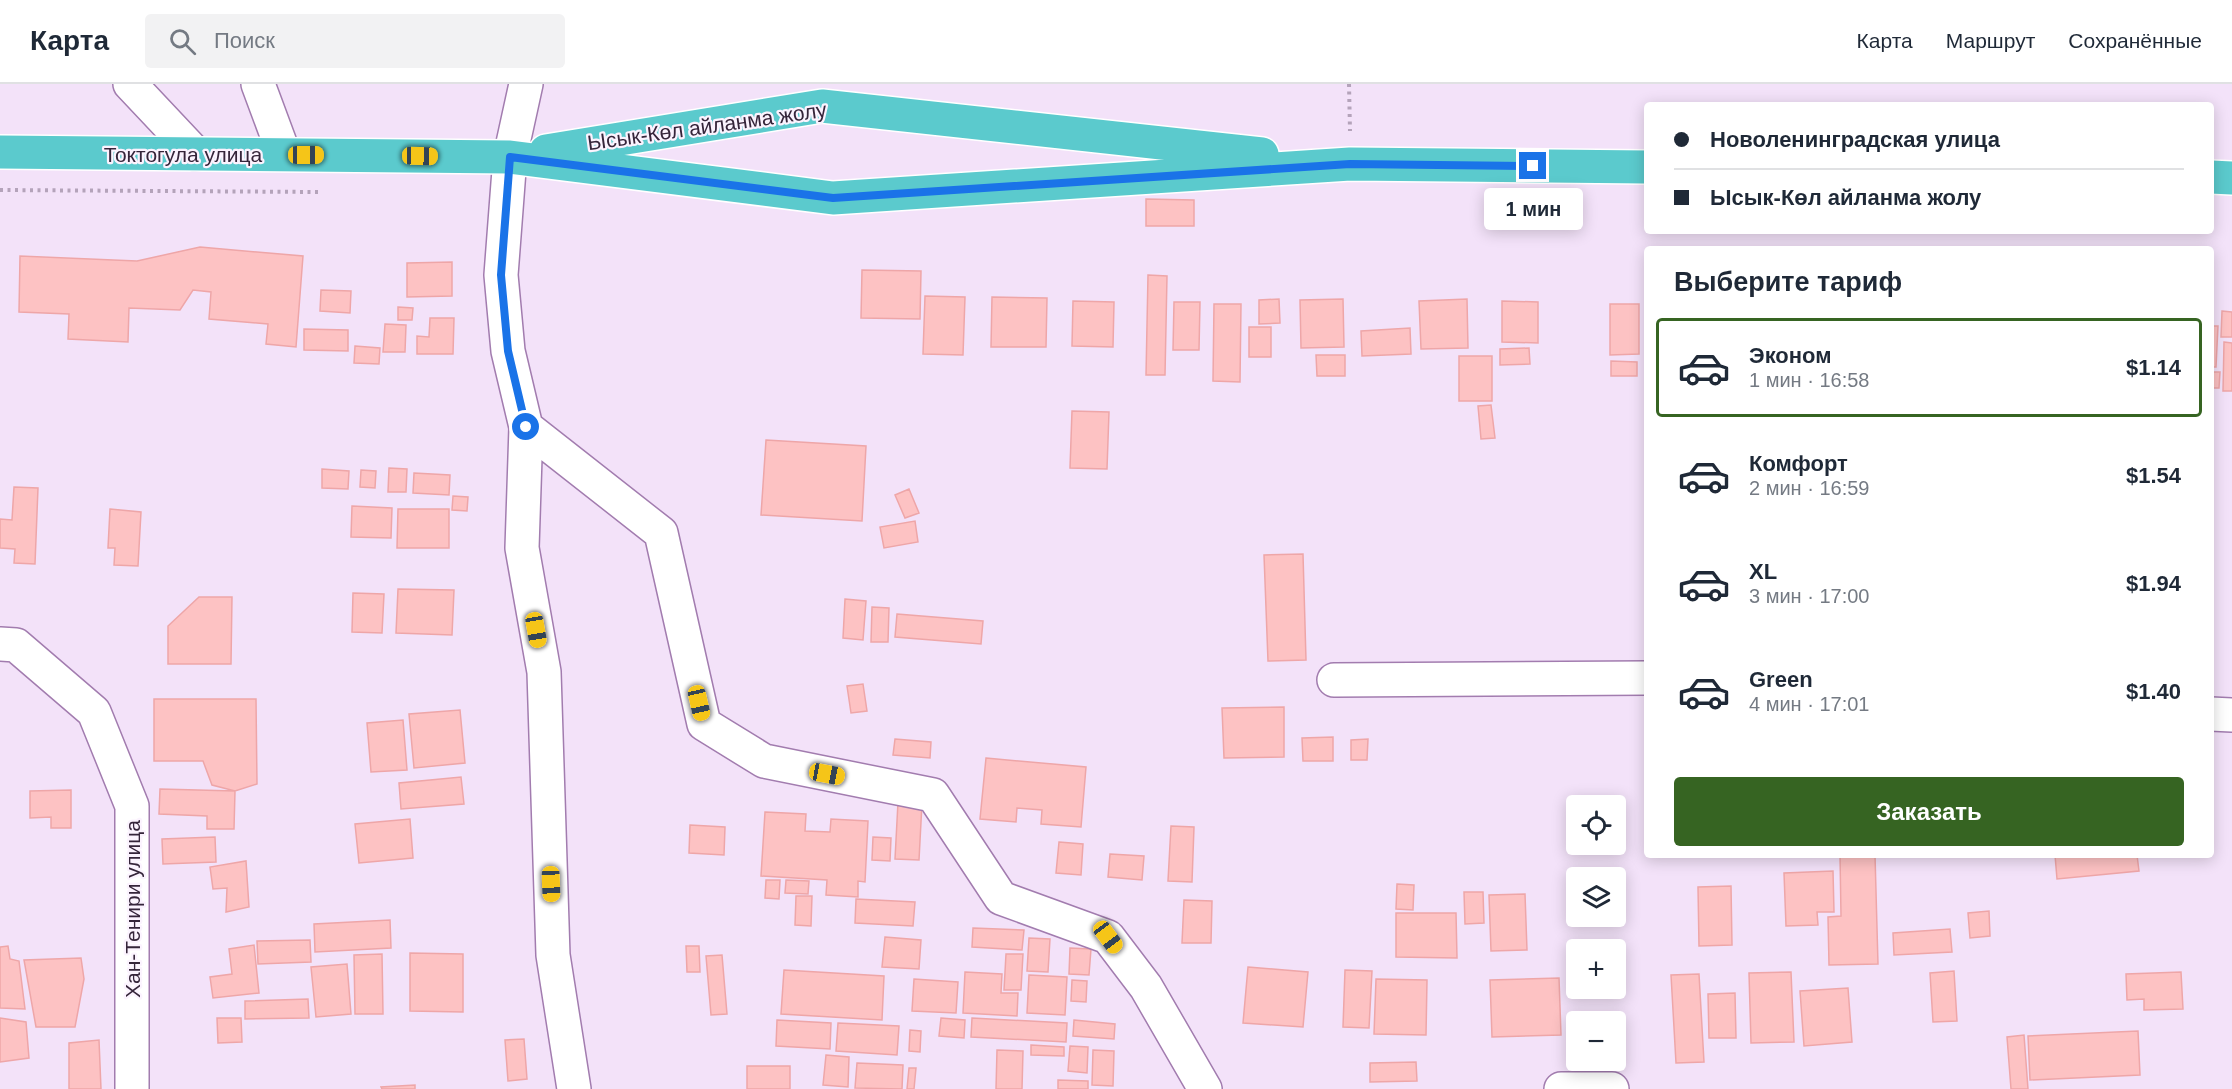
<!DOCTYPE html>
<html lang="ru">
<meta charset="utf-8">
<style>
:root{--surface:#fff;--page:#f2f2f3;--text:#1f2937;--muted:#747a83;--line:#e0e1e3;--accent:#366422}
body{margin:0;font-family:Arial,sans-serif;background:var(--page);color:var(--text);height:100vh;display:flex;flex-direction:column;font-size:22px;white-space:nowrap}
*{box-sizing:border-box;margin:0}
p{font-size:20px;color:var(--muted)}
.icon{flex:none;width:33px;height:33px;fill:none;stroke:currentColor;stroke-width:2;stroke-linecap:round;stroke-linejoin:round}
.map{position:relative;flex:1;overflow:hidden}
.panel{position:absolute;left:1644px;top:162px;width:570px;height:612px;display:flex;flex-direction:column;background:var(--surface);border-radius:6px;box-shadow:0 3px 15px #0003}
.panel>*{flex:none}
.banner{position:absolute;left:1644px;top:18px;width:570px;height:132px;border-radius:6px;box-shadow:0 3px 15px #0003;display:grid;align-content:center;height:132px;padding:0 30px;background:var(--surface)}
.buttons{position:absolute;left:1566px;top:711px;display:grid;gap:12px}
.buttons a{display:grid;place-items:center;width:60px;height:60px;border-radius:6px;background:var(--surface);box-shadow:0 3px 15px #0003;font-size:30px}
.end{position:absolute;width:27px;height:27px;margin:-14px;border:8px solid #1a73e8;background:#fff;box-shadow:0 0 0 3px #fff}
.from{border-radius:50%}
.bubble{position:absolute;height:42px;border-radius:6px;background:var(--surface);box-shadow:0 3px 15px #0003;font-size:20px;font-weight:700;line-height:42px;text-align:center}
.car{position:absolute;width:18px;height:36px;margin:-18px -9px;border-radius:8px;box-shadow:0 0 4px 2px #0007;background:linear-gradient(#f5c518 24%,#345 0 40%,#f5c518 0 76%,#345 0 86%,#f5c518 0)}
.banner b{display:flex;align-items:center;gap:21px;height:57px;font-size:22px}
.banner b+b{border-top:2px solid var(--line)}
.banner i{width:15px;height:15px;background:var(--text)}
ul{padding:0;list-style:none}
li{display:flex;align-items:center;gap:18px;height:99px;margin:0 12px 9px;padding:0 18px;border:3px solid transparent;border-radius:6px}
li div{flex:1}
li b{display:block;font-size:22px}
li em{font-style:normal;font-weight:700}
li.on{border-color:var(--accent)}
li>.icon{width:54px;height:54px;stroke-width:1.5}
h2{padding:0 30px;font-size:27px;line-height:72px}
.action{display:flex;gap:12px;margin-top:auto;padding:12px 30px}
.action a{flex:1;height:69px;border-radius:6px;background:var(--accent);color:#fff;font-size:24px;font-weight:700;line-height:69px;text-align:center}
header{display:flex;align-items:center;gap:36px;box-sizing:border-box;height:84px;padding:0 30px;background:var(--surface);border-bottom:2px solid var(--line)}
header strong{font-size:28px}
nav{display:flex;gap:33px;margin-inline-start:auto;font-size:21px}
.search{width:420px;height:54px;background:var(--page);display:flex;align-items:center;gap:15px;box-sizing:border-box;padding:0 21px;border-radius:6px;color:var(--muted);font-size:22px}
.map>svg:first-child{display:block}
.building{fill:#fdc2c3;stroke:#eea6a8;stroke-width:1.5}
.lines{fill:none;stroke-linecap:round;stroke-linejoin:round}
.minor-casing{stroke:#a27caf;stroke-width:36}
.highway-casing{stroke:#fff;stroke-width:36}
.path{stroke:#b4a3ba;stroke-width:4;stroke-dasharray:3 4.5;stroke-linecap:butt}
.minor{stroke:#fff;stroke-width:33}
.highway{stroke:#5bcacd;stroke-width:33}
.route{stroke:#1a73e8;stroke-width:8}
.labels{text-anchor:middle;dominant-baseline:central;stroke-width:4.5;stroke-linejoin:round;paint-order:stroke}
.street-label{font-size:21px;fill:#35253a;stroke:#fbf3fe}
</style>
<header>
<strong>Карта</strong>
<div class="search"><svg class="icon" aria-label="search" viewBox="0 0 24 24"><circle cx="10" cy="10" r="6"/><path d="M15 15l6 6"/></svg>Поиск</div>
<nav><a>Карта</a><a>Маршрут</a><a>Сохранённые</a></nav>
</header>
<div class="map">
<svg width="2232" height="1005" viewBox="0 0 2232 1005">
<rect width="100%" height="100%" fill="#f3e2f9"/>
<path class="building" d="M1146 115 1194 116V142H1146Z
M200 163 303 172 296 263 266 260 268 240 209 235 211 208 193 206 180 226 129 224 128 258 68 255 69 230 19 228 20 172 137 177Z
M452 178V212L407 213V179Z
M862 186 921 187 920 235 861 234Z
M1148 191 1167 192 1165 291H1146Z
M321 206 351 207 350 229 320 227Z
M925 212 965 213 963 271 923 270Z
M992 213 1047 214 1046 263H991Z
M1279 215 1280 239 1259 240V216Z
M1343 215 1344 263 1301 264 1300 216Z
M1467 215 1468 264 1421 265 1419 217Z
M1073 217 1114 218 1113 263 1072 262Z
M1502 217 1538 218V259L1502 258Z
M1174 218H1200L1199 266H1173Z
M1214 220H1241L1240 298 1213 297Z
M1610 220H1639V270L1610 271Z
M398 223 413 224 412 236H398Z
M2222 227 2232 228V253H2221Z
M430 234H454L453 270H417V252L429 253Z
M385 240 406 241 405 268H383Z
M2211 242H2218L2216 283H2211Z
M1249 243H1271V273H1249Z
M1410 244 1411 270 1362 272 1361 247Z
M304 245 348 246V267L304 266Z
M2224 258 2232 259V307H2223Z
M355 262 380 264 379 280 354 279Z
M1529 264 1530 280 1500 281V265Z
M1316 271H1345V292H1317Z
M1459 272H1492V317H1459Z
M1611 277 1637 278V292H1611Z
M2211 288H2220L2219 304H2211Z
M1491 321 1495 354 1481 355 1478 322Z
M1072 327 1109 328 1107 385 1070 384Z
M766 356 866 362 862 437 761 431Z
M389 384 407 385 406 408H388Z
M322 385 349 387 348 405 322 404Z
M361 386 376 387 375 404 360 403Z
M414 389 450 391 449 411 413 409Z
M14 403 38 404 35 480 14 479 15 465 0 464V435L12 436Z
M909 405 919 429 905 434 895 411Z
M453 412 468 413 467 427 452 426Z
M352 422 392 424 391 454 351 453Z
M110 425 141 428 138 482 114 481 115 464H108Z
M398 425H449V464H397Z
M915 437 918 458 884 464 880 443Z
M1303 470 1306 576 1268 577 1264 471Z
M398 505 454 506 452 551 396 549Z
M353 509 384 510 382 549 352 548Z
M199 513H232L231 580H168V542Z
M845 515 866 517 863 556 843 554Z
M872 523 889 524 888 558H871Z
M897 530 983 537 981 560 895 553Z
M863 600 867 627 851 629 847 602Z
M154 615H256L257 700 235 707 212 701 203 677H154Z
M1284 623V673L1224 674 1222 624Z
M460 626 465 679 414 684 409 630Z
M403 636 407 686 371 688 367 639Z
M1333 653V677H1303L1302 654Z
M895 655 931 658 930 674 893 671Z
M1368 655 1367 676H1351V656Z
M986 674 1086 683 1081 743 1041 740 1042 726 1017 724 1016 738 980 735Z
M461 693 464 720 401 725 399 699Z
M160 705 235 707 234 745H207V732L159 730Z
M71 706V744H51V733L30 734V707Z
M898 718 922 719 919 776 895 775Z
M765 728 806 730 805 747 830 748 831 735 868 737 865 798 858 797V813L826 811 827 796 761 792Z
M410 735 413 774 359 779 355 740Z
M690 741 725 743 724 771 689 769Z
M1171 742 1194 743 1192 798 1168 797Z
M215 753 216 778 163 780 162 755Z
M873 753 891 754 890 777 872 776Z
M1059 758 1083 760 1081 791 1056 789Z
M1110 770 1144 772 1142 796 1108 793Z
M1840 771H1875L1878 880 1829 881 1828 833 1841 832Z
M2055 771H2137L2139 787 2057 795Z
M246 777 249 823 226 828 227 804 213 805 210 783Z
M1833 787 1834 828H1817L1818 841 1786 842 1784 789Z
M766 796H780L779 815 765 814Z
M786 796 809 797 808 810 785 809Z
M1397 800 1414 801 1413 826 1396 825Z
M1731 802 1732 861 1699 862 1698 803Z
M1464 808H1483L1484 839 1465 840Z
M1525 810 1527 866 1491 867 1489 811Z
M796 812H812L811 842 795 841Z
M856 815 915 818 913 842 855 839Z
M1184 816 1212 817 1211 859H1182Z
M1989 827 1990 852 1970 854 1968 829Z
M1396 829H1456L1457 874 1396 873Z
M390 836 391 864 315 868 314 840Z
M973 844 1024 846 1022 866 972 863Z
M1950 845 1952 868 1894 871 1893 849Z
M885 853 921 856 919 885 882 883Z
M1029 854 1050 855 1048 888 1027 887Z
M310 856 311 878 258 880 257 857Z
M254 861 259 909 213 914 210 893 232 890 229 865Z
M8 862 10 875 19 877 25 925 0 924V863Z
M686 862H699L700 888H687Z
M1070 864 1091 865 1089 891 1069 890Z
M410 869 463 870V928L410 927Z
M382 870 383 930H355L354 871Z
M1006 870H1023L1021 906H1004Z
M722 871 727 930 711 931 706 872Z
M81 874 84 895 75 943H36L24 876Z
M347 880 351 930 316 933 311 883Z
M1248 883 1308 888 1303 943 1243 939Z
M784 886 884 892 882 936 781 930Z
M1345 886 1372 887 1369 944 1343 943Z
M1954 887 1957 937 1933 938 1930 889Z
M965 888 1002 890 1001 909H1018L1017 932 963 929Z
M1791 888 1794 958 1751 959 1749 889Z
M2181 888 2183 925 2144 926V915L2127 916 2126 890Z
M1699 890 1704 978 1676 979 1671 891Z
M1029 891 1067 893 1065 931 1027 929Z
M1559 894 1561 951 1492 953 1490 896Z
M914 895 958 898 956 929 912 927Z
M1376 895 1427 896 1426 951 1374 950Z
M1072 896 1087 897 1086 918 1071 917Z
M1848 904 1852 958 1804 962 1800 907Z
M1735 909 1736 954H1709L1708 910Z
M308 915 309 934 245 935V917Z
M0 934 26 938 29 974 0 978Z
M217 934H241L242 958 218 959Z
M941 934 965 936 964 954 939 952Z
M972 934 1067 939 1066 958 971 953Z
M777 936 831 939 830 965 776 962Z
M1074 936 1115 940 1114 955 1073 952Z
M838 939 899 942 897 971 836 967Z
M910 946 921 947 920 968 909 967Z
M2138 947 2140 991 2030 996 2028 952Z
M2024 951 2028 1005H2011L2007 953Z
M524 955 527 995 508 997 505 956Z
M99 956 101 1005H69V959Z
M1031 961 1064 963V972L1031 971Z
M1070 962 1088 963 1087 989 1068 987Z
M997 966 1023 967 1022 1005H996Z
M1093 966 1114 967 1113 1002 1092 1001Z
M826 971 849 973 848 1003 823 1001Z
M1416 978 1417 997 1370 998V979Z
M857 979 903 981 902 1005 855 1004Z
M747 982H790V1005H747Z
M909 984H916L914 1005H907Z
M1058 996 1088 997V1005H1058Z
M415 1001V1005H382L381 1003Z"/>
<g class="lines">
<g class="minor-casing">
<path id="minor" d="M130 0 196 70
M258 0 284 70
M526 0 510 73 501 191 508 267 526 343 522 464 544 588 553 871 574 1005
M526 343 661 449 704 640 764 677 933 711 1001 814 1108 853 1146 903 1205 1005
M0 560 16 561 94 628 132 722V1005
M1334 596 1647 594
M2211 630 2232 631
M1561 1005H1612"/>
</g>
<g class="highway-casing">
<path id="highway" d="M546 67 822 22 1262 70
M0 68 510 73 833 114 1350 80 1647 83
M2211 93 2232 94"/>
</g>
<path class="path" d="M1349 0 1350 47
M0 106 318 108"/>
<use href="#minor" class="minor"/>
<use href="#highway" class="highway"/>
</g>
<g class="lines">
<path class="route" d="M526 343 508 267 501 191 510 73 833 114 1350 80 1533 82"/>
</g>
<g class="labels">
<g class="street-label">
<text transform="translate(707 42) rotate(-8)">Ысык-Көл айланма жолу</text>
<text x="183" y="70">Токтогула улица</text>
<text transform="translate(132 825) rotate(-90)">Хан-Тенири улица</text>
</g>
</g>
</svg>
<div class="buttons">
<a><svg class="icon" aria-label="locate" viewBox="0 0 24 24"><circle cx="12" cy="12" r="6"/><path d="M12 2v4M12 18v4M2 12h4M18 12h4"/></svg></a>
<a><svg class="icon" aria-label="layers" viewBox="0 0 24 24"><path d="M12 4l9 5-9 5-9-5zM3 14l9 5 9-5"/></svg></a>
<a>+</a>
<a>−</a>
</div>
<i class="end from" style="left:526px;top:343px"></i>
<i class="end" style="left:1533px;top:82px"></i>
<div class="bubble" style="left:1484px;top:104px;width:99px">1 мин</div>
<i class="car" style="left:306px;top:71px;rotate:90deg"></i>
<i class="car" style="left:420px;top:72px;rotate:91deg"></i>
<i class="car" style="left:536px;top:546px;rotate:170deg"></i>
<i class="car" style="left:699px;top:619px;rotate:167deg"></i>
<i class="car" style="left:827px;top:690px;rotate:101deg"></i>
<i class="car" style="left:551px;top:800px;rotate:178deg"></i>
<i class="car" style="left:1108px;top:853px;rotate:143deg"></i>
<div class="banner">
<b><i class="from"></i>Новоленинградская улица</b>
<b><i></i>Ысык-Көл айланма жолу</b>
</div>
<section class="panel">
<h2>Выберите тариф</h2>
<ul>
<li class="on"><svg class="icon" aria-label="car" viewBox="0 0 24 24"><path d="M5 17H2v-5l4-1 3-4h7l3 4 3 1v5h-3M9 17h6M6 11h13"/><circle cx="7" cy="17" r="2"/><circle cx="17" cy="17" r="2"/></svg><div><b>Эконом</b><p>1 мин · 16:58</p></div><em>$1.14</em></li>
<li><svg class="icon" aria-label="car" viewBox="0 0 24 24"><path d="M5 17H2v-5l4-1 3-4h7l3 4 3 1v5h-3M9 17h6M6 11h13"/><circle cx="7" cy="17" r="2"/><circle cx="17" cy="17" r="2"/></svg><div><b>Комфорт</b><p>2 мин · 16:59</p></div><em>$1.54</em></li>
<li><svg class="icon" aria-label="car" viewBox="0 0 24 24"><path d="M5 17H2v-5l4-1 3-4h7l3 4 3 1v5h-3M9 17h6M6 11h13"/><circle cx="7" cy="17" r="2"/><circle cx="17" cy="17" r="2"/></svg><div><b>XL</b><p>3 мин · 17:00</p></div><em>$1.94</em></li>
<li><svg class="icon" aria-label="car" viewBox="0 0 24 24"><path d="M5 17H2v-5l4-1 3-4h7l3 4 3 1v5h-3M9 17h6M6 11h13"/><circle cx="7" cy="17" r="2"/><circle cx="17" cy="17" r="2"/></svg><div><b>Green</b><p>4 мин · 17:01</p></div><em>$1.40</em></li>
</ul>
<div class="action"><a>Заказать</a></div>
</section>
</div>
